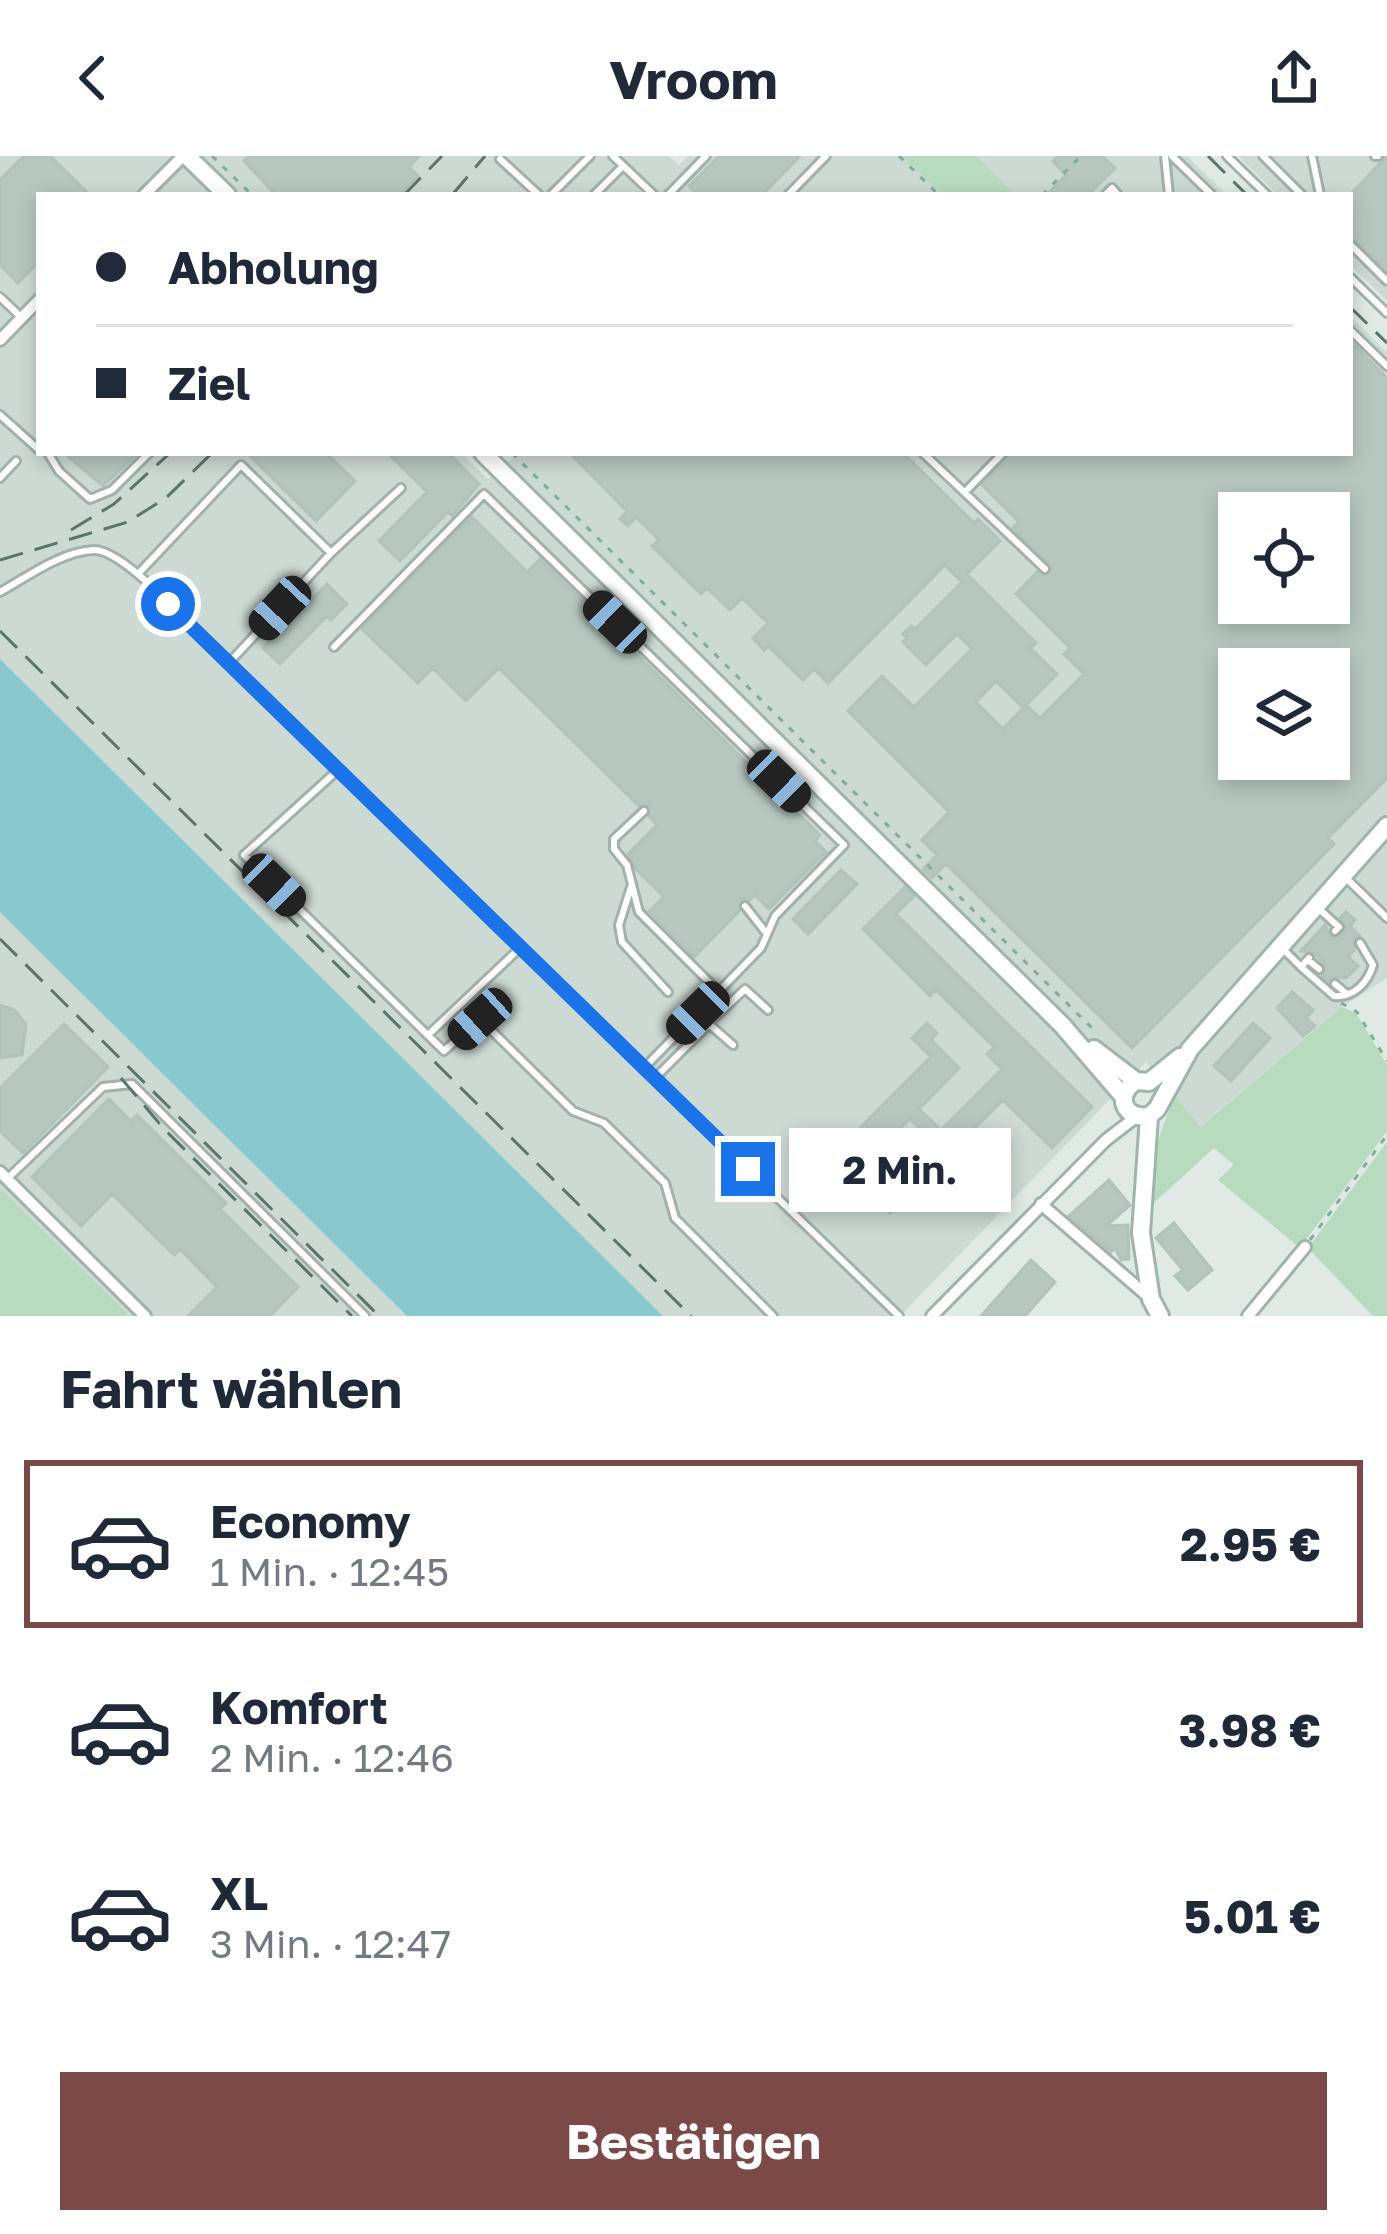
<!DOCTYPE html>
<html lang="de">
<meta charset="utf-8">
<style>
:root{--surface:#fff;--page:#f2f2f3;--text:#1f2937;--muted:#747a83;--line:#e0e1e3;--accent:#7b4947}
body{margin:0;font-family:"Golos Text",sans-serif;background:var(--page);color:var(--text);height:100vh;display:flex;flex-direction:column;font-size:45px;white-space:nowrap}
*{box-sizing:border-box;margin:0}
p{font-size:39px;color:var(--muted)}
.icon{flex:none;width:66px;height:66px;fill:none;stroke:currentColor;stroke-width:2;stroke-linecap:round;stroke-linejoin:round}
.map{position:relative;height:1160px;overflow:hidden}
.panel{display:flex;flex-direction:column;background:var(--surface);flex:1}
.panel>*{flex:none}
.hud{position:absolute;left:36px;top:36px;width:1317px;height:264px;border-radius:0px;box-shadow:0 6px 18px #0003;display:grid;align-content:center;height:264px;padding:0 60px;background:var(--surface)}
.fabs{position:absolute;left:1218px;top:336px;display:grid;gap:24px}
.fabs a{display:grid;place-items:center;width:132px;height:132px;border-radius:0px;background:var(--surface);box-shadow:0 6px 18px #0003;font-size:60px}
.end{position:absolute;width:54px;height:54px;margin:-27px;border:15px solid #1a73e8;background:#fff;box-shadow:0 0 0 6px #fff}
.from{border-radius:50%}
.bubble{position:absolute;height:84px;border-radius:0px;background:var(--surface);box-shadow:0 6px 18px #0003;font-size:39px;font-weight:700;line-height:84px;text-align:center}
.car{position:absolute;width:36px;height:72px;margin:-36px -18px;border-radius:15px;box-shadow:0 0 9px 3px #0007;background:linear-gradient(#222 24%,#8ab4d8 0 40%,#222 0 76%,#8ab4d8 0 86%,#222 0)}
.hud b{display:flex;align-items:center;gap:42px;height:114px;font-size:45px}
.hud b+b{border-top:3px solid var(--line)}
.hud i{width:30px;height:30px;background:var(--text)}
ul{padding:0;list-style:none}
li{display:flex;align-items:center;gap:36px;height:168px;margin:0 24px 18px;padding:0 36px;border:6px solid transparent;border-radius:0px}
li div{flex:1}
li b{display:block;font-size:45px}
li em{font-style:normal;font-weight:700}
li.current{border-color:var(--accent)}
li>.icon{width:108px;height:108px;stroke-width:1.5}
h2{padding:0 60px;font-size:54px;line-height:144px}
.primary-button{display:flex;gap:24px;margin-top:auto;padding:24px 60px}
.primary-button a{flex:1;height:138px;border-radius:0px;background:var(--accent);color:#fff;font-size:48px;font-weight:700;line-height:138px;text-align:center}
header{display:flex;justify-content:space-between;align-items:center;height:156px;padding:0 60px;background:var(--surface);font-size:54px;font-weight:700}
.map>svg:first-child{display:block}
.built{fill:#cdd9d3;fill-rule:evenodd}
.green{fill:#b8dabe}
.water{fill:#88c9cd}
.building{fill:#b7c7bf;stroke:#b2c3ba;stroke-width:3;fill-rule:evenodd}
.lines{fill:none;stroke-linecap:round;stroke-linejoin:round}
.lane-casing{stroke:#a2b1aa;stroke-width:12}
.street-casing{stroke:#a2b1aa;stroke-width:16}
.secondary-casing{stroke:#9fb5ab;stroke-width:22}
.path{stroke:#80ac9a;stroke-width:3;stroke-dasharray:6 9;stroke-linecap:butt}
.lane{stroke:#fff;stroke-width:6}
.street{stroke:#fff;stroke-width:10}
.secondary{stroke:#fff;stroke-width:16}
.rail{stroke:#5b756b;stroke-width:3;stroke-dasharray:24 12;stroke-linecap:butt}
.route{stroke:#1a73e8;stroke-width:15}
</style>
<header><svg class="icon" aria-label="back" viewBox="0 0 24 24"><path d="M15 5l-7 7 7 7"/></svg>Vroom<svg class="icon" aria-label="share" viewBox="0 0 24 24"><path d="M12 15V3M7 8l5-5 5 5M5 13v7h14v-7"/></svg></header>
<div class="map">
<svg width="1387" height="1160" viewBox="0 0 1387 1160">
<rect width="100%" height="100%" fill="#dfeae4"/>
<path class="built" d="M0 0H669L679 9 688 0H1187L1227 39H39V297H461L488 323 518 297H1350V160L1387 197V822L1342 851 1199 971 1146 906 900 1160H663L0 503ZM1239 357H1329V447H1239ZM1239 513H1329V603H1239Z
M1238 0H1387V145L1350 109V39H1278Z
M0 756 407 1160H130L0 1032Z"/>
<path class="green" d="M902 0H976L1016 39H943Z
M1342 851 1356 857 1387 909V975L1300 1092 1218 1024 1234 1009 1214 992 1146 1054C1146 1014 1159 978 1175 940L1200 971Z
M1387 986V1160H1373L1308 1092Z
M0 1032 130 1160H0Z"/>
<path class="water" d="M0 503 663 1160H407L54 810 0 756Z"/>
<path class="building" d="M24 0H50L90 39H39V105L18 127 0 109V24Z
M249 0H419L409 11 418 20 400 39H276L244 5Z
M719 0H800L762 39H698L689 30Z
M1058 0H1102L1115 12 1088 39H1047L1066 19 1053 5Z
M1387 0V114L1350 81V39Z
M1350 185 1387 222V622L1328 682 1334 688 1132 892 946 708 932 722 923 713 937 699 922 684 949 656 848 555 882 520 914 551 972 493 957 478 926 509 903 486 907 482 903 478 911 470 915 473 962 426 945 409 828 527 814 513 803 524 768 490 764 494 753 482 768 467 742 442 730 454 707 432 701 438 652 390 659 384 636 361 628 370 620 363 627 355 570 297H903L974 367 978 363 1000 385 967 418 1036 487 1030 492 1057 518 1023 552 996 525 976 546 1003 573 1026 549 1040 562 1084 518 1064 498 1070 492 1016 438 1037 416 1046 420 1052 412 1013 372 1019 366 982 329 1010 297H1350ZM1239 357H1329V447H1239ZM1239 513H1329V603H1239Z
M64 297H138L103 330Z
M247 297H326L355 325 316 365Z
M388 297H448L479 328 452 360 448 356 400 405 379 385 427 336Z
M472 361 527 416 540 403 820 679 815 685 826 696 769 753 755 739 750 744 741 743 739 755 694 801 649 755 664 741 636 713 628 698 657 669 649 660V649L639 650 499 512 466 545 433 512 418 527 362 473Z
M327 428 347 448 331 464 327 460 280 508 263 492Z
M841 714 857 728 808 778 793 763Z
M905 731 914 740 896 758 1092 951 1052 992 1003 944 956 991 959 994 950 1002 948 1000 890 1057 864 1032 883 1013 892 1022 931 983 910 963 878 994 858 974 931 901 912 882 927 867 937 877 931 884 959 912 919 953 941 974 1002 913 987 898 994 891 936 834 930 840 863 773Z
M1346 756 1355 764 1350 770 1360 780 1354 782 1355 793 1348 801 1358 810 1346 822 1334 821 1328 825 1322 820 1325 808 1313 796 1301 795 1325 769 1331 781 1340 780 1346 772 1340 762Z
M1292 836 1313 854 1306 862 1315 870 1303 880 1277 852Z
M0 849 14 854 26 868 22 899 0 902Z
M1253 867 1270 882 1231 925 1214 910Z
M64 868 108 911 23 997 0 975V932Z
M109 943 131 965 137 959 226 1047 220 1053 298 1131 270 1160H188L217 1131 180 1093 174 1099 112 1038 81 1070 32 1021Z
M1109 1024 1130 1049 1106 1070 1128 1069 1129 1103 1121 1104 1115 1092 1111 1096 1069 1060Z
M1174 1067 1212 1114 1188 1134 1175 1120 1183 1114 1156 1082Z
M1031 1104 1055 1126 1025 1160H981Z"/>
<g class="lines">
<g class="lane-casing">
<path id="lane" d="M613 0 654 39
M1165 0 1169 39
M1172 0 1212 39
M1227 0 1267 39
M1263 0 1302 39
M1312 0 1320 39
M1375 0H1378
M500 3 539 39
M551 39 590 0
M594 39 623 10
M668 39 706 0
M788 39 826 0
M1105 39 1112 32 1118 39
M1350 88 1387 125
M1350 121 1387 157
M0 141 21 161
M1350 174 1387 210
M0 259 39 294
M48 297 59 315 90 343 112 334 149 297
M923 297 1045 413
M0 322 16 305
M965 336 1003 297
M331 397 401 332
M0 436C27 421 62 395 94 394 125 393 204 483 228 508L331 397 241 309 138 418
M334 491 484 338 844 689 775 760 761 792 644 912 899 1160
M228 508 643 911
M339 613 244 699 444 895 480 863 573 955 604 967 665 1027 675 1062 773 1160
M644 655 614 683V693L627 709 639 756 719 836
M1345 721 1387 762
M631 731 619 769 622 786 668 836
M745 750 767 778
M1319 753 1339 771 1335 775
M1282 792 1301 811 1309 802
M1308 804 1319 813
M1301 811 1334 840C1354 842 1368 826 1373 809L1360 787
M1335 828 1347 838
M709 867 745 833 768 854
M428 879 521 791
M655 922 709 868 733 889
M7 1023 103 931 132 928 365 1160"/>
</g>
<g class="street-casing">
<path id="street" d="M144 39 183 0
M0 184 39 144
M0 1016 145 1160
M1041 1048 1151 1143
M932 1160 1106 984 1136 961
M1248 1160 1305 1091"/>
</g>
<g class="secondary-casing">
<path id="secondary" d="M187 0 227 39
M483 297 1062 869 1123 940
M1094 893 1136 925
M1149 960 1157 953 1190 893 1387 670
M1149 960 1141 1077 1151 1143 1160 1160
M1149 960C1124 964 1114 939 1136 925L1149 926 1180 901"/>
</g>
<path class="path" d="M212 0 252 39
M899 0 939 39
M1042 39 1081 0
M512 297 1098 878
M1341 847 1357 856 1387 905
M1310 1084 1387 979"/>
<use href="#lane" class="lane"/>
<use href="#street" class="street"/>
<use href="#secondary" class="secondary"/>
<path class="rail" d="M1208 0 1247 39
M404 39 442 0
M452 39 485 0
M1350 151 1387 187
M71 374 114 348 170 297
M0 404 128 366 167 341 212 297
M0 475 691 1160
M0 783 379 1160
M121 922 164 973 352 1160"/>
</g>
<g class="lines">
<path class="route" d="M168 448 748 1013"/>
</g>
</svg>
<div class="fabs">
<a><svg class="icon" aria-label="locate" viewBox="0 0 24 24"><circle cx="12" cy="12" r="6"/><path d="M12 2v4M12 18v4M2 12h4M18 12h4"/></svg></a>
<a><svg class="icon" aria-label="layers" viewBox="0 0 24 24"><path d="M12 4l9 5-9 5-9-5zM3 14l9 5 9-5"/></svg></a>
</div>
<i class="end from" style="left:168px;top:448px"></i>
<i class="end" style="left:748px;top:1013px"></i>
<div class="bubble" style="left:789px;top:972px;width:222px">2 Min.</div>
<i class="car" style="left:280px;top:452px;rotate:223deg"></i>
<i class="car" style="left:615px;top:466px;rotate:314deg"></i>
<i class="car" style="left:779px;top:625px;rotate:134deg"></i>
<i class="car" style="left:274px;top:729px;rotate:134deg"></i>
<i class="car" style="left:698px;top:857px;rotate:225deg"></i>
<i class="car" style="left:480px;top:863px;rotate:228deg"></i>
<div class="hud">
<b><i class="from"></i>Abholung</b>
<b><i></i>Ziel</b>
</div>
</div>
<section class="panel">
<h2>Fahrt wählen</h2>
<ul>
<li class="current"><svg class="icon" aria-label="car" viewBox="0 0 24 24"><path d="M5 17H2v-5l4-1 3-4h7l3 4 3 1v5h-3M9 17h6M6 11h13"/><circle cx="7" cy="17" r="2"/><circle cx="17" cy="17" r="2"/></svg><div><b>Economy</b><p>1 Min. · 12:45</p></div><em>2.95 €</em></li>
<li><svg class="icon" aria-label="car" viewBox="0 0 24 24"><path d="M5 17H2v-5l4-1 3-4h7l3 4 3 1v5h-3M9 17h6M6 11h13"/><circle cx="7" cy="17" r="2"/><circle cx="17" cy="17" r="2"/></svg><div><b>Komfort</b><p>2 Min. · 12:46</p></div><em>3.98 €</em></li>
<li><svg class="icon" aria-label="car" viewBox="0 0 24 24"><path d="M5 17H2v-5l4-1 3-4h7l3 4 3 1v5h-3M9 17h6M6 11h13"/><circle cx="7" cy="17" r="2"/><circle cx="17" cy="17" r="2"/></svg><div><b>XL</b><p>3 Min. · 12:47</p></div><em>5.01 €</em></li>
</ul>
<div class="primary-button"><a>Bestätigen</a></div>
</section>
